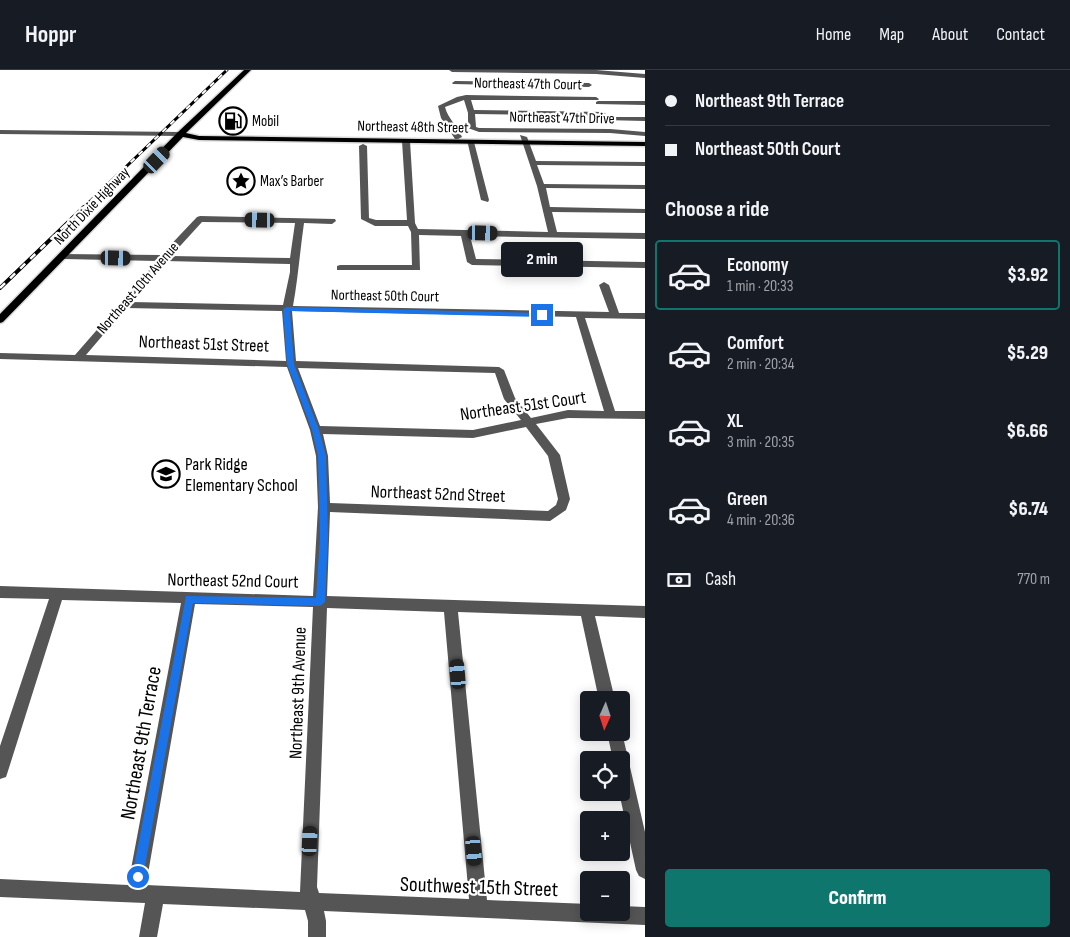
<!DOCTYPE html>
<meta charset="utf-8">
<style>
:root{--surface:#171b24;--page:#242831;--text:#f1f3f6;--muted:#9ea1a6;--line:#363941;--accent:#0f766e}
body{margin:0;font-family:"Sofia Sans Condensed",sans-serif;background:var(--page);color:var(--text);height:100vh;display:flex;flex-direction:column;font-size:19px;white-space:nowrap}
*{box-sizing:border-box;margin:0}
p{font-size:16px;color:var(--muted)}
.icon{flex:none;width:28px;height:28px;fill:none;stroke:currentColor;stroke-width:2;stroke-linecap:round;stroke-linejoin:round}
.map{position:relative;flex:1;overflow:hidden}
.side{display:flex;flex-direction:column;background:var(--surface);width:425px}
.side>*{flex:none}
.banner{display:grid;align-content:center;height:110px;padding:0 20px;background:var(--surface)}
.needle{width:32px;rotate:183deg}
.buttons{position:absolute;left:580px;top:621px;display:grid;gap:10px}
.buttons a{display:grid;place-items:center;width:50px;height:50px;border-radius:5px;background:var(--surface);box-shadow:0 2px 12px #0003;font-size:25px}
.end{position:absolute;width:22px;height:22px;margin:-11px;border:6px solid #1a73e8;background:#fff;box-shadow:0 0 0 2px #fff}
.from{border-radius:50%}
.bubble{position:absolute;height:35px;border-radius:5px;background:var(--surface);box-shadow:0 2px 12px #0003;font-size:16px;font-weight:800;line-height:35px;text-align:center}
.car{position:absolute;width:15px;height:30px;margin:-15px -8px;border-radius:6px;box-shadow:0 0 4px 1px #0007;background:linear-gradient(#222 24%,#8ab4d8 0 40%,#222 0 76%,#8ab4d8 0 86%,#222 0)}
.banner b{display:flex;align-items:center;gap:18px;height:48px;font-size:19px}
.banner b+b{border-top:1px solid var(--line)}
.banner i{width:12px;height:12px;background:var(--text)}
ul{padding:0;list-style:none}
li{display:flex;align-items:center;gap:15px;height:70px;margin:0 10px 8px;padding:0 10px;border:2px solid transparent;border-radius:5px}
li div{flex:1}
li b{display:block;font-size:19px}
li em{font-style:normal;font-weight:800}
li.selected{border-color:var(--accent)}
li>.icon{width:45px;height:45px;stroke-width:1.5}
h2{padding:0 20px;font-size:22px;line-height:60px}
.pay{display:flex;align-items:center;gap:12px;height:55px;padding:0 20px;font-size:19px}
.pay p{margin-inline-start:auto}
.cta{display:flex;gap:10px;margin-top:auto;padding:10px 20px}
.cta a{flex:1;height:58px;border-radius:5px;background:var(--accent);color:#fff;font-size:20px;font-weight:800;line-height:58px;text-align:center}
header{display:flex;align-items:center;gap:30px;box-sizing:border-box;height:70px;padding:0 25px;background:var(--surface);border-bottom:1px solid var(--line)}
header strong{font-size:24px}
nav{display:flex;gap:28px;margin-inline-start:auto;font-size:18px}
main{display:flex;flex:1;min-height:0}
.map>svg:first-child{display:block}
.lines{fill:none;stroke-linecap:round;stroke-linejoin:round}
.major-casing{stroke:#dbdbdb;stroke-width:3}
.minor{fill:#555;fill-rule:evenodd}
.major{fill:#000;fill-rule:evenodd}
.rail-far1-casing{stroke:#000;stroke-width:3}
.rail-casing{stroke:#000;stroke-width:4}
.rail-far1{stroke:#fff;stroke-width:2;stroke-dasharray:5.5;stroke-linecap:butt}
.rail{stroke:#fff;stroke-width:2.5;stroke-dasharray:7;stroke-linecap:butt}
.route{fill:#1a73e8}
.labels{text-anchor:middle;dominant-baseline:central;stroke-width:4.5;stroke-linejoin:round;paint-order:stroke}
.far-street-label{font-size:15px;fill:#000;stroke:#fff}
.far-poi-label{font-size:15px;fill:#000;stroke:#fff;text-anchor:start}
.street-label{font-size:18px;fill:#000;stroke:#fff}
.poi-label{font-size:18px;fill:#000;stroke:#fff;text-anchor:start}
.near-street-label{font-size:21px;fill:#000;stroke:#fff}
</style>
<header>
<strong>Hoppr</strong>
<nav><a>Home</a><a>Map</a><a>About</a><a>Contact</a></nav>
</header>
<main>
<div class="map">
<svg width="645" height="867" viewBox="0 0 645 867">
<rect width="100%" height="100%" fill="#fff"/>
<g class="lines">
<g class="major-casing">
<path id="major" d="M244 0H251L186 63 199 66 645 72V76L199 70 183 67 3 252 0 253V244L178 62Z"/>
</g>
<path class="minor" d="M449 0H596L645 4V8L596 4 452 2Z
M455 11 589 13 592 15 589 17 453 14 452 13Z
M466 25 596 27 599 29 598 30H471L474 40 603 42 606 44 603 46 475 44 476 57 479 58 610 59 645 62V66L610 63 479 62 468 58V43L464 30 445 37C448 49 457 55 462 67L458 69H455L441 48 438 36 457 27Z
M598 31H645V35L596 34V32Z
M605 47H645V51L603 50V48Z
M0 60 181 62 185 64 181 66 0 64Z
M520 65 527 67 536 91 645 92V96L537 95 544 114 645 115V119L546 118 550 137 645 139V143L552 142 557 162 645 163V169L470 166 476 189 645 192V198L472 195 467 192 461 166 419 165 420 200H337V196L340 195H412L411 162 408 156H375L361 149 359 76 363 74 367 76 369 148 376 150H407L402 71 406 69 410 71 415 153 418 159 548 162 537 116Z
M467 70 474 72 489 130 488 132 481 130Z
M200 146 335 149 336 151 332 154 304 153C300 181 298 208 293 236L609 242 599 215 604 212 609 215 619 243H645V249L585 248 615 341H645V349L568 348 536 354 560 385 570 429 566 440 550 451 330 442 327 526 645 536V548L595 546 615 630H599L581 546 458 542 487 830 589 834V842H621V836L645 837V855L324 841 326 851V867H308V851L305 840 163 834 157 867H139L145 833 0 827V809L128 815 181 533 62 530 8 701 6 707 0 709V676L49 529 0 528V516L313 526 318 437 316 386 310 360 287 297 0 289V283L75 285 157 191 64 189 61 188V184L161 185 197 147ZM202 152 295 153 290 188 171 186ZM166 191 290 194V202L283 235 131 232ZM126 238 282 241 286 291 86 285ZM292 241 576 247 604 341 568 340 531 348 515 328 504 300 499 297 296 291ZM298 298 495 303 504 329 521 350 473 360 320 356ZM526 357 548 386 558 429 556 435 548 441 330 433 328 386 323 364 473 368ZM195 534 313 537 300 822 146 815ZM327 538 444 542 469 829 319 823 317 817Z
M621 658 645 762V809L639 806 636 800 619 722H621V690H613L607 662H621Z"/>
<use href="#major" class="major"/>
<g class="rail-far1-casing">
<path id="rail-far1" d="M83 138 227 0"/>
</g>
<g class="rail-casing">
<path id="rail" d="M0 218 84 137"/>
</g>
<use href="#rail-far1" class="rail-far1"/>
<use href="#rail" class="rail"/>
</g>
<path class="route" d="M287 237 542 243 545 245 542 247 290 241 294 294 319 360 326 386 328 467 325 532 320 536 193 533 143 807 142 811 138 812 134 811 132 807 186 526 316 528 320 467 318 386 312 360 287 294 283 239Z"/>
<defs>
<g id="fuel-ring" transform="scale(1.4375)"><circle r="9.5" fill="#fff" stroke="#000" stroke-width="1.5"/><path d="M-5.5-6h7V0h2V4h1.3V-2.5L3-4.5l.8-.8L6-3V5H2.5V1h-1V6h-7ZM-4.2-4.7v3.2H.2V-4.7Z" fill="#000"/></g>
<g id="sight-ring" transform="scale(1.4375)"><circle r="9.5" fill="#fff" stroke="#000" stroke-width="1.5"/><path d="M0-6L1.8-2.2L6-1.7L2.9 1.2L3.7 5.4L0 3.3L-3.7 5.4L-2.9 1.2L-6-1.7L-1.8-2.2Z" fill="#000"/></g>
<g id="school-ring" transform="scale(1.4375)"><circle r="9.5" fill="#fff" stroke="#000" stroke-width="1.5"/><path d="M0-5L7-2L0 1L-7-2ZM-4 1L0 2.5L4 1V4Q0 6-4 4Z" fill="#000"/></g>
</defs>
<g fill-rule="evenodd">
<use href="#fuel-ring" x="233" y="51"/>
<use href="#sight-ring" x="241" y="111"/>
<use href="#school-ring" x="166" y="404"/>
</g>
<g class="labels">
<g class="far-street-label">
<text transform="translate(528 14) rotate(1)">Northeast 47th Court</text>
<text transform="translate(562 48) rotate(1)">Northeast 47th Drive</text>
<text transform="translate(413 57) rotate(1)">Northeast 48th Street</text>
<text transform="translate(92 136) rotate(-46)">North Dixie Highway</text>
<text transform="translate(138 218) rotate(-49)">Northeast 10th Avenue</text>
<text transform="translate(385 226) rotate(1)">Northeast 50th Court</text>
</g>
<g class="far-poi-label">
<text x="252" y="51">Mobil</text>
<text x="260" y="111">Max’s Barber</text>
</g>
<g class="street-label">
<text transform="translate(204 274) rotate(2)">Northeast 51st Street</text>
<text transform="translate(523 336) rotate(-8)">Northeast 51st Court</text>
<text transform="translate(438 424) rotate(2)">Northeast 52nd Street</text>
<text transform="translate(233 511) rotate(1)">Northeast 52nd Court</text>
<text transform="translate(298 623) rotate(-88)">Northeast 9th Avenue</text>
</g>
<g class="poi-label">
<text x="185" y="394">Park Ridge<tspan x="185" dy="21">Elementary School</tspan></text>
</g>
<g class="near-street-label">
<text transform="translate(141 673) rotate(-80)">Northeast 9th Terrace</text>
<text transform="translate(479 817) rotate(2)">Southwest 15th Street</text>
</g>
</g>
</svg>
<div class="buttons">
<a><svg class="needle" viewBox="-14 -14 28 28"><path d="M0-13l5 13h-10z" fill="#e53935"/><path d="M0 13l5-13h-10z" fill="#9ea1a6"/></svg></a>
<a><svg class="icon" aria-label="locate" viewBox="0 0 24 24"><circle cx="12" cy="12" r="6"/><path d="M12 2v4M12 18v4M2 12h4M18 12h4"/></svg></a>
<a>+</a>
<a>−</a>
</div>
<i class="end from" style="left:138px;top:807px"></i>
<i class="end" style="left:542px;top:245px"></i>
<div class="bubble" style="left:501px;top:172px;width:82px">2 min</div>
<i class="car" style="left:157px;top:90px;rotate:44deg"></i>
<i class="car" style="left:260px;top:150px;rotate:271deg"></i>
<i class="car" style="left:483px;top:163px;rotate:91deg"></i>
<i class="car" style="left:116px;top:188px;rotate:91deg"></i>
<i class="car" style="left:458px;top:604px;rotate:355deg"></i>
<i class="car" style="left:310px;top:771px;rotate:3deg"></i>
<i class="car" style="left:474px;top:781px;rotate:175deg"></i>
</div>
<section class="side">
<div class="banner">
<b><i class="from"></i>Northeast 9th Terrace</b>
<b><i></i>Northeast 50th Court</b>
</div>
<h2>Choose a ride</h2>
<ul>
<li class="selected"><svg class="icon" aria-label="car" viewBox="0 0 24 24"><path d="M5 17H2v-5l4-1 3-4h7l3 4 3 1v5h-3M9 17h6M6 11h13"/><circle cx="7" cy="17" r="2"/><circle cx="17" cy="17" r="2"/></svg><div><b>Economy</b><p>1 min · 20:33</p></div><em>$3.92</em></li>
<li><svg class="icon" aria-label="car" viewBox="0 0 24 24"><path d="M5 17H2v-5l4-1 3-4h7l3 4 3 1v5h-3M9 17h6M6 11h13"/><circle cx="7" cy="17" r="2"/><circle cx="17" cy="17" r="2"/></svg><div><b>Comfort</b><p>2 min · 20:34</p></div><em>$5.29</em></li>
<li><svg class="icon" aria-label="car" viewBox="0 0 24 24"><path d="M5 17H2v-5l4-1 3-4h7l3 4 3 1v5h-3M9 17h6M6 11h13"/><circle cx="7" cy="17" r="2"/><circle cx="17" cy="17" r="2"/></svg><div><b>XL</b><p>3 min · 20:35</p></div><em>$6.66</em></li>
<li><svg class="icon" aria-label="car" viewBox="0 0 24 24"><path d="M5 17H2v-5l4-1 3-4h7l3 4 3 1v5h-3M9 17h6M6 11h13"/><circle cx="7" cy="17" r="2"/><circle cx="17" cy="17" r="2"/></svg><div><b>Green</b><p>4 min · 20:36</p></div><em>$6.74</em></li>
</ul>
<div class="pay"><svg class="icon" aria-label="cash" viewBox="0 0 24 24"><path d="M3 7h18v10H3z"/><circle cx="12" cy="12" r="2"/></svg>Cash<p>770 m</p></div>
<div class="cta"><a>Confirm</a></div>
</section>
</main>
